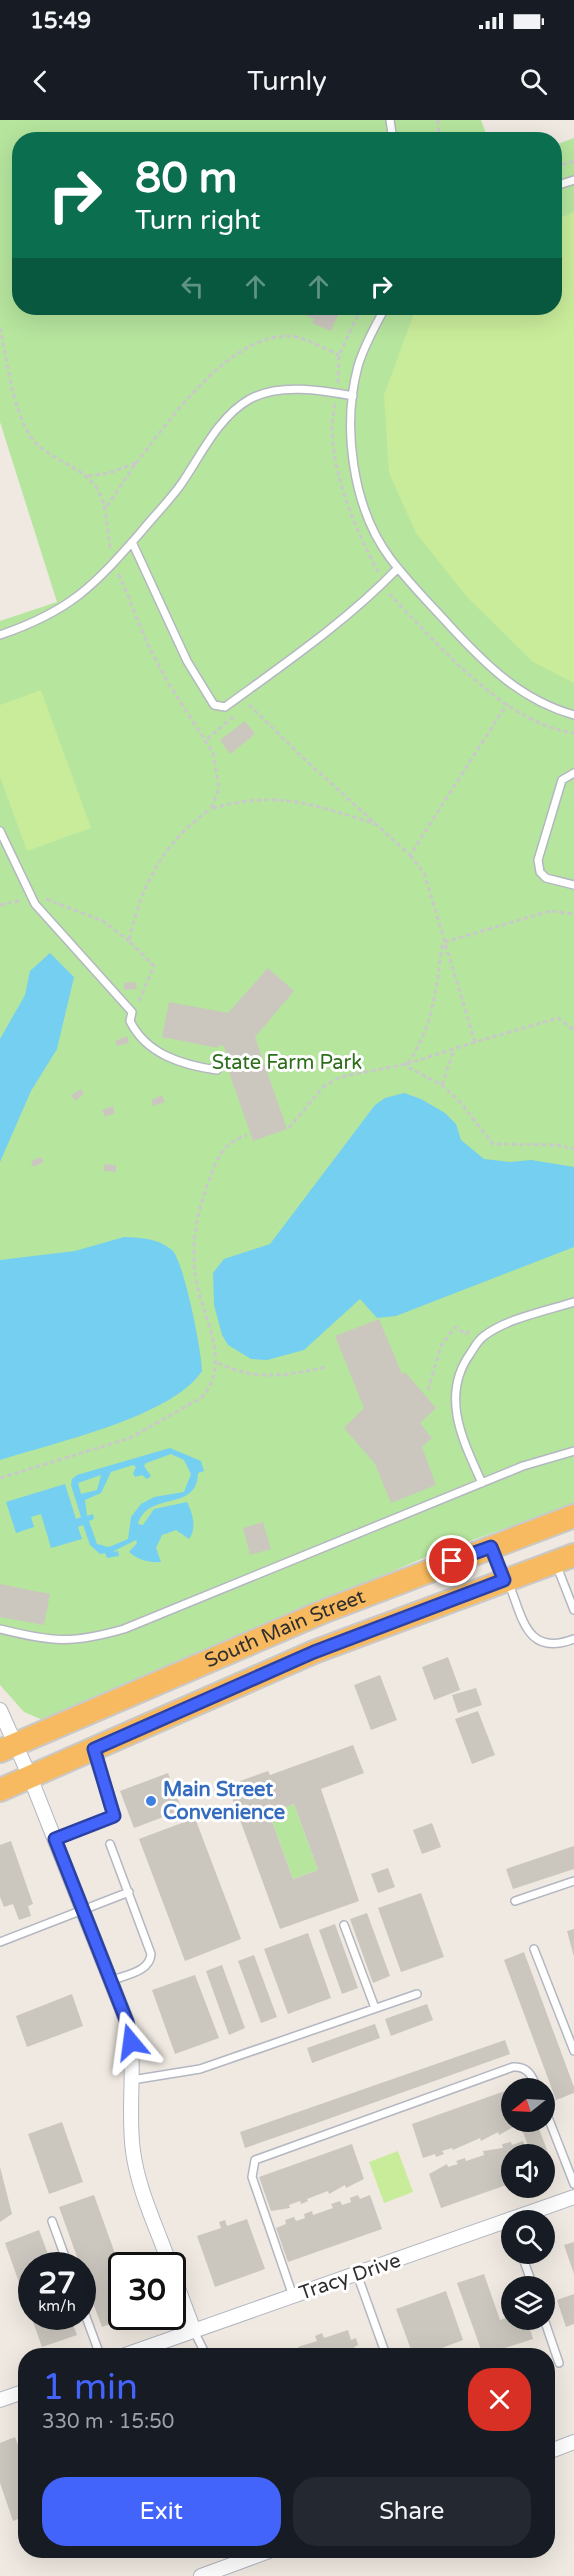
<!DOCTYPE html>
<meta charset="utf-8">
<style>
:root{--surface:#171b24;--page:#242831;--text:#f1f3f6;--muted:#9ea1a6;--accent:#4264fb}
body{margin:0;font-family:"Varela Round",sans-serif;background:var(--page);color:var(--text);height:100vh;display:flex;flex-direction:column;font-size:22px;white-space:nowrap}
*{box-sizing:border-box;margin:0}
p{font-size:20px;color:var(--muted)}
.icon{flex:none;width:33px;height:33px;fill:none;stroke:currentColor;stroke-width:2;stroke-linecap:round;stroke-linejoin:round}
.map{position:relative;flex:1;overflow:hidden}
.side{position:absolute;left:18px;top:2228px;width:537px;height:210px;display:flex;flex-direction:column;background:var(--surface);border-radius:24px;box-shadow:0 6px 24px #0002}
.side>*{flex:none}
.top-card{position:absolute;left:12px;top:12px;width:550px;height:183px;border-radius:24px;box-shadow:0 6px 24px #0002;background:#0b6e4f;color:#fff;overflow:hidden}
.needle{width:39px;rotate:252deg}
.fabs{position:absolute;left:501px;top:1958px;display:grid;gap:12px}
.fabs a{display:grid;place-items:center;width:54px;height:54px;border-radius:50%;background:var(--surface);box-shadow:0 6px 24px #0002;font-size:30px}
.speed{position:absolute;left:18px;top:2132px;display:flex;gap:12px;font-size:30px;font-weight:700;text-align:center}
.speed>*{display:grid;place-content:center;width:78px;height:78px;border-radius:50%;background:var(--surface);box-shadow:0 6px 24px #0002;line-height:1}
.speed small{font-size:15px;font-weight:400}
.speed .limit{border:3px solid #111;border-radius:9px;background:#fff;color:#111}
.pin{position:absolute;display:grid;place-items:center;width:51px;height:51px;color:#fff;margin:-26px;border:3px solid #fff;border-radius:50%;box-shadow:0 2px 6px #0007}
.me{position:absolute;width:66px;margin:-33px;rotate:344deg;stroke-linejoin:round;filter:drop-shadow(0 0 4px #0008)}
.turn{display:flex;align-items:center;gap:21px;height:126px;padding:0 24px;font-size:27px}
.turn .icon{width:78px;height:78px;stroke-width:2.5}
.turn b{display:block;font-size:42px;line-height:51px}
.lanes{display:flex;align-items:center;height:57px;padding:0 24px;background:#0003;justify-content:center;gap:30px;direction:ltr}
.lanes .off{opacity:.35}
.round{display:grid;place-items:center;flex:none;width:63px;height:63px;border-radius:24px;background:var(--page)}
.headline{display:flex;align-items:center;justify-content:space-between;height:102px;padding:0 24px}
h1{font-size:36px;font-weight:600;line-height:45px;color:var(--accent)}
.cta{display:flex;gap:12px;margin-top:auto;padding:12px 24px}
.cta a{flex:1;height:69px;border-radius:24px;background:var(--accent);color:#fff;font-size:24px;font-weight:600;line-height:69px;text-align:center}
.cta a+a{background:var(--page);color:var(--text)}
.status{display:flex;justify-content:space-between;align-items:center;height:42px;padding:0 30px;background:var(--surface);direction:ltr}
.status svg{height:16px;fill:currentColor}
header{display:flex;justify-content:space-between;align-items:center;height:78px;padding:0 24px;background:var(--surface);font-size:27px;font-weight:600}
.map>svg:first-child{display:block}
</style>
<div class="status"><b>15:49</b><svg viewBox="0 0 49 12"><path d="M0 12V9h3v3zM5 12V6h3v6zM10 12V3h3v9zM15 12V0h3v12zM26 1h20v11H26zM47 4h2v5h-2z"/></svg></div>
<header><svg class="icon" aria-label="back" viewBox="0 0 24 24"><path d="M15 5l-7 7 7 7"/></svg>Turnly<svg class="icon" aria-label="search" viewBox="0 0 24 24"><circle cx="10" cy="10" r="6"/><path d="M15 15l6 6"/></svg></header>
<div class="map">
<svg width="574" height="2456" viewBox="0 0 574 2456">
<rect width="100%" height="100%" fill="#efe9e1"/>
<path fill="#b6e59e" d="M0,0H481L488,19L20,20V188H555V25L574,18V1384L433,1434L43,1600L24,1592L0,1565V501L57,482L0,302Z
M294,1684L318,1750L293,1759L269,1693Z"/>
<path fill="#c9ec9a" d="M574,92V563L533,542L467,477L416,413L389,353L384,275L416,188H555V100Z
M41,570L91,708L27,731L0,657V585Z
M398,2031L413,2072L384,2083L369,2042Z"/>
<path fill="#75cff0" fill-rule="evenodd" d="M50,833L74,857L57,929L31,971L0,1042V919L25,875L30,851Z
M404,973L421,979L445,993L456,1004L461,1020L484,1039L510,1042L531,1040L574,1047V1127L396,1196L377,1198L360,1179L304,1230L267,1240L251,1239L228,1225L222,1215L214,1185L213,1153L224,1139L270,1124L375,985L385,978Z
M124,1117C142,1118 157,1118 172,1130C184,1141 202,1233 202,1251C172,1297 53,1323 0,1340V1140L75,1131Z
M170,1328L201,1341L204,1351L198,1353C197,1393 148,1370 138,1404L143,1405L154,1389L187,1382C193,1394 197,1408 189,1419L176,1410L162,1415L156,1428L161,1442C149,1443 138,1440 129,1432L137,1423L136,1420L112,1432L118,1431L119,1436L107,1438L105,1433L100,1434L90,1425L83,1405L78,1407L82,1419L51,1428L41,1394L31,1397L34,1407L16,1413L6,1382L65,1364L76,1399L81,1397L71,1365L72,1359L77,1355ZM171,1334L184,1340L191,1354L184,1372L154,1377L141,1384L131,1397L128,1419L109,1427L97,1424L89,1401L94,1399L93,1394L87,1396L85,1380L101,1373L111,1352L133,1345L136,1347L133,1353L135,1357L142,1355L147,1359L151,1356L144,1346L146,1343ZM101,1355L97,1370L81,1374L78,1363Z"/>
<path fill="#cbc7bf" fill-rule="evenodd" d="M301,188H341L331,211L312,203L314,199L299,192Z
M245,601L255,614L230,634L220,620Z
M268,848L294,871L255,917L287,1009L253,1021L225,941L228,940L224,926L218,925V928L162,917L169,882L228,893Z
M136,862L137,869L124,870V863Z
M127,916L129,923L117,926L115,921Z
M81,969L84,974L75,981L71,975Z
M162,975L165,982L153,986L151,980Z
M113,986L115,993L105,997L102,990Z
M41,1037L44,1042L33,1047L31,1041Z
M104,1044L116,1045V1052L104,1051Z
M379,1199L402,1254L405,1252L436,1288L420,1303L432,1318L422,1327L436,1365L391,1383L375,1344L344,1308L364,1288L335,1216Z
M263,1402L271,1429L250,1435L243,1408Z
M0,1464L50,1474L44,1505L0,1497Z
M448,1537L460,1570L434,1580L422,1547Z
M380,1555L397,1600L371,1610L354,1565Z
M476,1568L482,1585L458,1593L452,1575Z
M478,1591L495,1635L472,1644L455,1599Z
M353,1625L364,1653L321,1669L359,1781L280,1809L229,1670L241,1665L240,1661L268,1651L270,1655ZM294,1684L318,1750L293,1759L269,1693Z
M168,1653L182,1690L134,1708L120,1671Z
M195,1698L241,1819L185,1841L139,1719Z
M432,1703L441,1727L422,1734L413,1710Z
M11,1721L33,1784L28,1786L31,1796L19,1800L13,1784L4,1787L0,1777V1725Z
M574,1726V1749L513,1769L506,1749Z
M388,1748L395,1767L378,1773L371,1754Z
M421,1773L444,1837L401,1852L378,1788Z
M367,1793L390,1856L373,1863L350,1799Z
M335,1804L358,1868L342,1874L319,1810Z
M574,1809V1837L567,1811Z
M308,1813L331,1878L288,1894L264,1829Z
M524,1832L574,1967V1973L556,1980L504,1840Z
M254,1835L277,1897L261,1903L238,1841Z
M222,1845L245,1908L229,1915L206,1851Z
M195,1855L219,1918L175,1934L152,1870Z
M72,1874L83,1906L27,1927L16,1896Z
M427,1884L433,1900L391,1916L385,1899Z
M375,1904L380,1918L312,1943L307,1928Z
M505,1920L510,1934L314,2004L245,2028L240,2012Z
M505,1971L512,1990V2001H515L517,2005L499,2015L498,2012L481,2021L480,2018L453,2030L452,2028L442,2031L444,2034L436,2037L435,2034L423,2038L412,2004Z
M519,2001H536L553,2046L544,2049V2034H531Z
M62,2002L83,2062L49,2074L28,2014Z
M523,2021L528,2034H512V2063L441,2088L429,2054L447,2044L448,2047L458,2044L456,2041L465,2038L466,2041L484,2035L483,2031L503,2028L502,2024L511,2022L512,2025Z
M352,2024L364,2059L346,2068L345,2065L329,2074L328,2071L307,2079L308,2081L301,2084L300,2081L289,2085L290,2088L271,2091L259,2057Z
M0,2047L12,2094L0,2102Z
M94,2075L122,2153V2196H131L102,2207L82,2153V2145H80L59,2087Z
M358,2075L360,2079L370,2075L382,2109L288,2142L276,2108L286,2104L285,2100L294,2097L296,2101L305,2098L304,2094L312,2091L313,2095L333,2088L331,2084L340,2081L342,2085L351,2082L350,2078Z
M247,2099L265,2149L215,2167L197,2116L221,2108L219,2102L225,2100L227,2106Z
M39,2110L52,2145H32L31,2196L5,2123Z
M574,2122V2154L564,2125Z
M484,2154L500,2200L512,2196V2199H527L533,2219L483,2235L457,2163Z
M446,2171L463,2220L423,2235H413L396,2189Z
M574,2174V2204L566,2207L557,2180Z
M31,2196H70L77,2215L42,2227Z
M348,2210L351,2220L356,2218L358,2225L354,2227L357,2235H301L298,2227L317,2221L315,2216L322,2213L324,2218Z
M15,2317L26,2347V2396L13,2401L0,2363V2323Z"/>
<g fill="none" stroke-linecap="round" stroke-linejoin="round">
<g stroke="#b4b7c1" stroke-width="10">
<path id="service" d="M390,0L393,20
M555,66L574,60
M385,188C375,206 364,226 358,246C342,306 352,387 390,438C408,462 430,484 450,506C486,545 521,580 574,595
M132,422L187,541L214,585L225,587C284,544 347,501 398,448
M0,515C70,491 93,467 141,412C154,396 170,380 182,363C201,335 219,296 250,279C279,263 322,270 353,276
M574,653L562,660L538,740L540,752L546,758L574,765
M0,711L35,784L132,892L130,901C146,934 182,945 217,950
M482,1363C463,1321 440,1276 470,1234C474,1228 478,1220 484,1216C505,1199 549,1190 574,1182
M556,1444L574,1490
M509,1464C523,1499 527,1537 574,1519
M0,1509C52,1522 72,1524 124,1509L523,1346L574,1331
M55,1719L113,1696L95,1632
M110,1724L151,1834C150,1852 125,1855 110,1861
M515,1781L574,1761
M344,1805L375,1888
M0,1822L129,1772
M534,1829L574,1931
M132,1960L200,1949L417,1874
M544,1987L574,2064
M52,2101L68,2145
M521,2133L533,2166
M357,2154L386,2235
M293,2176L252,2057L255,2040L513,1947C527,1946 532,1955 537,1968
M82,2186L100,2235
M544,2199L559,2243
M194,2211L206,2235"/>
</g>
<g stroke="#b4b7c1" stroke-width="16">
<path id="minor" d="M0,1590L30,1657L127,1902C137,1945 127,1988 133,2031C138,2070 157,2108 170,2145
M172,2152L194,2211
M125,2235L574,2077
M0,2280L26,2271
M548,2332L574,2322
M201,2456L272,2430"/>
</g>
<g stroke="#c9c9c9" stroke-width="26">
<g id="trunk">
<path id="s1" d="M0,1631L325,1491L574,1396"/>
<path d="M0,1670L314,1532L574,1435"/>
</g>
</g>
<path stroke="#c9c9c9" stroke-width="3" stroke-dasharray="4.5 3" stroke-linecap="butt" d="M438,0L439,20
M555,47L574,41
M0,208C8,242 11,283 29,314C45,341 84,344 99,372C108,390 106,411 111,430
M338,263L339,235L361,188
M335,284C323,336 354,407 378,452
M136,343C169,301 227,217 287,216C303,216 325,229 339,235
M88,356L109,353L136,343L105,389
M119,454L147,523L167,561L213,633L219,668L211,689C276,669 314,685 376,704
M389,474C438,523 502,603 574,613
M249,585L301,636L410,735L507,584
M207,619L233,597
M410,735L424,753L475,922L558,898L574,910
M46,779L103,801L129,821
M0,785L22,780
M139,881L154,846L129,821C141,765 164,721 211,689
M475,922L407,944L409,948L442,965L460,982L493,1024L557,1025L574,1029
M442,965L454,930
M289,1008L323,967L340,957L407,944C433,909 436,869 442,827L445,822L550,791L574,794
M218,1243C258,1262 286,1255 327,1247
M428,1270L441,1226L455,1207L466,1214L470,1210
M0,1358L130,1318L201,1278C235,1241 199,1194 195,1152C191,1118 198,1089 210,1058C217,1037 225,1022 247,1015"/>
<use href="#service" stroke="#fff" stroke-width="7"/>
<use href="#minor" stroke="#fff" stroke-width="14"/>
<use href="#trunk" stroke="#f8ba60" stroke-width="22"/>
</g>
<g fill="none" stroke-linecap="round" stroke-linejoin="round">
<g stroke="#2b41a3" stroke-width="15">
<path id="route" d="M131,1922L127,1902L55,1719L114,1696L94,1629L314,1532L504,1460L491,1427L452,1441"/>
</g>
<use href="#route" stroke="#4264fb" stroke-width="10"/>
</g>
<circle fill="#3f7fe0" stroke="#fff" stroke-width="2" cx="151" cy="1681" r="6"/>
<g text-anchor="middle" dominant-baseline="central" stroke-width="6" stroke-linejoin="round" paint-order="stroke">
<g font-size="20" fill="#2c6e1b" stroke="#fff">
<text x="287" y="943">State Farm Park</text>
</g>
<g font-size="20" fill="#2e2e2e" stroke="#fff">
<text stroke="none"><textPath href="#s1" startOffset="310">South Main Street</textPath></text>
<text transform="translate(350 2157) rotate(-19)">Tracy Drive</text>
</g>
<g font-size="20" font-weight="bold" fill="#366cbe" stroke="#fff" text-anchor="start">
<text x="163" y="1670">Main Street<tspan x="163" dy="23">Convenience</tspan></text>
</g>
</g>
</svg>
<div class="fabs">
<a><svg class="needle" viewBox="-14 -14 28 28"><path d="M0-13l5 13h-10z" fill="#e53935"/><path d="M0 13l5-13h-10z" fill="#9ea1a6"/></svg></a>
<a><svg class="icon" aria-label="sound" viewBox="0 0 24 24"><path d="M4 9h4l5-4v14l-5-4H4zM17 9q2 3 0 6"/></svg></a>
<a><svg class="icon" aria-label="search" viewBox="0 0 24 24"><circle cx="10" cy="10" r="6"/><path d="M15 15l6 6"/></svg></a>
<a><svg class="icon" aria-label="layers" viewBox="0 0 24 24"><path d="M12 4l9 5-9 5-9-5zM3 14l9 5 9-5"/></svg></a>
</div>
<div class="speed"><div>27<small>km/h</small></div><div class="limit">30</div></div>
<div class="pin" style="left:452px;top:1441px;background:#d93025"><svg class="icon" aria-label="arrive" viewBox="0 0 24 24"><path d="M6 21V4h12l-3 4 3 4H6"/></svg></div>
<svg class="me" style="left:131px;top:1922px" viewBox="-20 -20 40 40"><path d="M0-17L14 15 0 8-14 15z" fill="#4264fb" stroke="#fff" stroke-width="4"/></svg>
<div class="top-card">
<div class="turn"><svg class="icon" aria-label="right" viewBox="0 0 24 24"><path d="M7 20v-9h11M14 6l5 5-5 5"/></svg><div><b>80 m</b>Turn right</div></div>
<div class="lanes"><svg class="icon off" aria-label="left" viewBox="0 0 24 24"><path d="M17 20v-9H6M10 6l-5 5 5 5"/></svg><svg class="icon off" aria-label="ahead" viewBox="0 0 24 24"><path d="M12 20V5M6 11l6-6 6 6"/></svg><svg class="icon off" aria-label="ahead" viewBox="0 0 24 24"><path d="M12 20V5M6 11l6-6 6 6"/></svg><svg class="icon" aria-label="right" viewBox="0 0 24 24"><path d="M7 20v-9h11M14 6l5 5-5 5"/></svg></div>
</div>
<section class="side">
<div class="headline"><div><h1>1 min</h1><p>330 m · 15:50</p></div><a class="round" style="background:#d93025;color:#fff"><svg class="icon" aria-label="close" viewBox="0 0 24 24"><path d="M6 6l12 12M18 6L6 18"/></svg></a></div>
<div class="cta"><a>Exit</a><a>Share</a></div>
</section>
</div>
